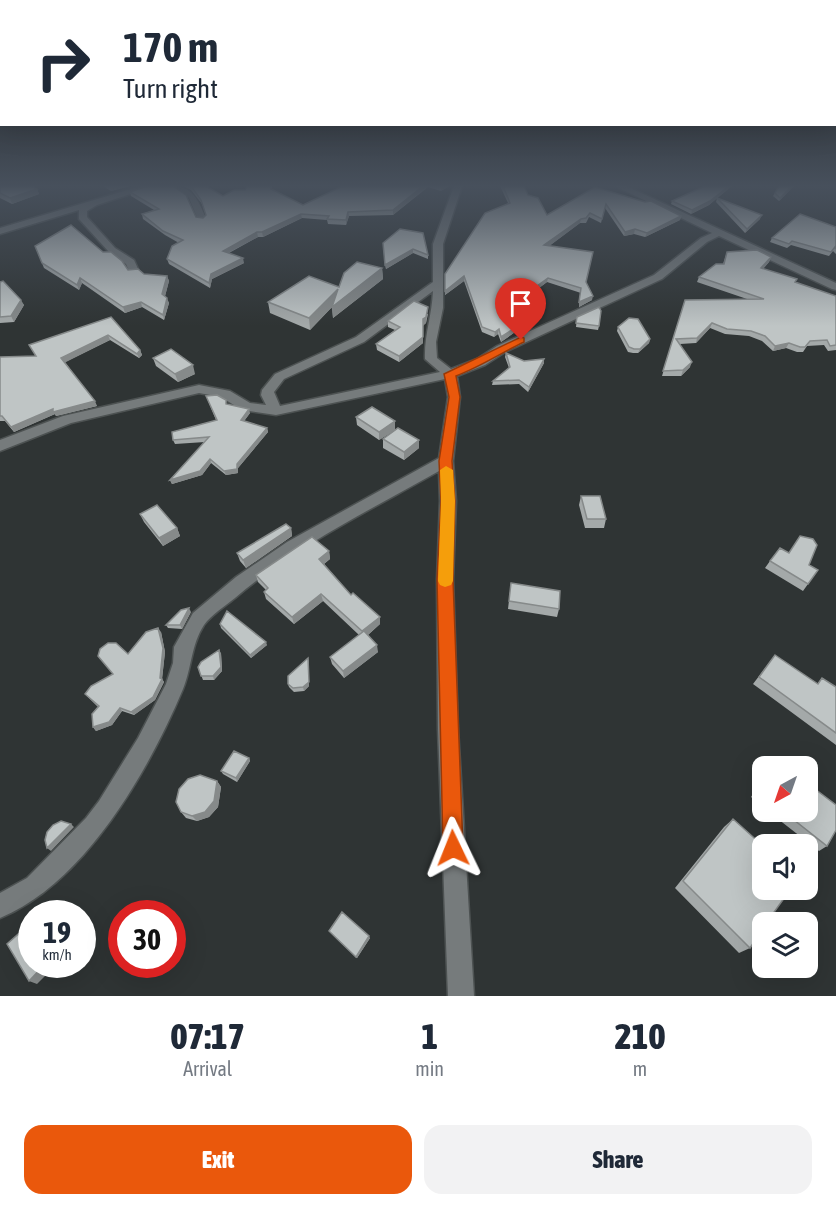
<!DOCTYPE html>
<style>
:root{--surface:#fff;--page:#f2f2f3;--text:#1f2937;--muted:#747a83;--accent:#ea580c}
body{margin:0;font-family:"Asap Condensed",sans-serif;background:var(--page);color:var(--text);height:100vh;display:flex;flex-direction:column;font-size:22px;white-space:nowrap}
*{box-sizing:border-box;margin:0}
p{font-size:20px;color:var(--muted)}
.icon{flex:none;width:33px;height:33px;fill:none;stroke:currentColor;stroke-width:2;stroke-linecap:round;stroke-linejoin:round}
.map{position:relative;height:996px;overflow:hidden}
.panel{display:flex;flex-direction:column;background:var(--surface);flex:1}
.panel>*{flex:none}
.banner{position:absolute;left:0px;top:0px;width:837px;height:126px;box-shadow:0 6px 24px #0002;background:#fff;color:var(--text);overflow:hidden}
.needle{width:39px;rotate:220deg}
.controls{position:absolute;left:752px;top:756px;display:grid;gap:12px}
.controls a{display:grid;place-items:center;width:66px;height:66px;border-radius:12px;background:var(--surface);box-shadow:0 6px 24px #0002;font-size:30px}
.speed{position:absolute;left:18px;top:900px;display:flex;gap:12px;font-size:30px;font-weight:700;text-align:center}
.speed>*{display:grid;place-content:center;width:78px;height:78px;border-radius:50%;background:var(--surface);box-shadow:0 6px 24px #0002;line-height:1}
.speed small{font-size:15px;font-weight:400}
.speed .limit{border:9px solid #d22;background:#fff;color:#111}
.pin{position:absolute;display:grid;place-items:center;width:51px;height:51px;color:#fff;margin:-62px -26px;border-radius:50% 50% 50% 0;rotate:-45deg;box-shadow:0 0 6px #0007}
.pin .icon{rotate:45deg}
.me{position:absolute;width:66px;margin:-33px;rotate:358deg;stroke-linejoin:round;filter:drop-shadow(0 0 4px #0008)}
.turn{display:flex;align-items:center;gap:21px;height:126px;padding:0 24px;font-size:27px}
.turn .icon{width:78px;height:78px;stroke-width:2.5}
.turn b{display:block;font-size:42px;line-height:51px}
.eta{display:flex;justify-content:space-evenly;align-items:center;height:102px;text-align:center}
.eta b{font-size:36px;font-weight:800;line-height:42px}
.cta{display:flex;gap:12px;margin-top:auto;padding:12px 24px}
.cta a{flex:1;height:69px;border-radius:18px;background:var(--accent);color:#fff;font-size:24px;font-weight:800;line-height:69px;text-align:center}
.cta a+a{background:var(--page);color:var(--text)}
.map>svg:first-child{display:block}
</style>
<div class="map">
<svg width="836" height="996" viewBox="0 0 836 996">
<rect width="100%" height="100%" fill="#2f3434"/>
<g fill="none" stroke-linecap="round" stroke-linejoin="round">
<g stroke="#4d5252" stroke-width="3">
<path id="minor" d="M141,186H155L97,205L87,211V217L115,248L134,260L139,271L138,273H130L126,264L109,252L79,219V210L0,234V228Z
M171,186C193,186 198,200 206,218L204,220H198L189,198Z
M454,186H462L443,244V308L436,342L437,358L451,369L477,359L497,346L654,275L701,238L712,233L615,186H626L836,283V290L832,289L719,236L707,242L662,279L505,352L485,365L457,376L460,397L453,461L456,501L453,579L458,729L474,996H448L438,729L437,579L440,501L439,471C370,510 296,546 235,598C225,606 211,615 204,625C191,645 192,667 183,689C149,770 85,883 0,918V893L27,878L86,818L99,801L138,738L166,684L173,663L174,647L193,613L236,577L287,542L439,458L448,397L445,379L276,415L242,410L221,397L199,393L71,423L0,451V440L63,416L199,385L230,391L250,403L266,405L261,395L262,390L275,374L356,337L433,282V244ZM433,291C432,315 424,336 425,359L440,372L280,406L274,392L284,379L364,342Z"/>
</g>
<use href="#minor" fill="#767b7c" fill-rule="evenodd"/>
</g>
<path fill="#a4a9a9" d="M0,186L37,189L39,194L12,204L0,198Z
M103,186H130L111,191Z
M183,186H206L223,196L245,190L247,186H272V190L303,205L343,186H449L441,191L428,187L393,215L349,216L346,225L328,224L327,220L302,218L263,237H258L229,253L244,263L212,279L210,288L169,264L167,259L179,243L165,235L143,219L142,214L154,210L131,196L130,192L196,217L203,218L206,215L202,204L191,190Z
M500,186H524L528,195L547,215L595,187L681,216L680,220L645,237L634,234L624,236L605,208L601,223L589,217L586,223H580L549,246L586,282L592,300L579,307L581,293L547,282L510,310L518,330L501,342L498,334L494,337L482,332L464,281L445,295V274L508,203Z
M705,186H732L717,198L760,219L745,233L716,202L717,198L709,205L691,214L671,204L672,201Z
M779,186H794L779,201L773,196Z
M836,227V254L833,251L829,256L791,245L787,248L770,242L772,238Z
M400,229L428,255V259L413,253L386,269L383,243Z
M35,246L103,252L128,270L144,274L167,276L169,281L165,296L169,303L164,320L142,307L125,313L82,283L79,290L44,268Z
M727,252L771,257L769,262L763,269L797,279L795,282L836,296V350L828,351L824,345L807,346L803,352H797L786,348L773,351L762,341L749,336L725,334L710,328L696,343L680,344L690,367L681,376H662L685,300L747,299L697,282L699,277L723,264Z
M382,268L383,279L333,318L332,307L310,330L270,313L268,302L339,287Z
M0,282L24,305L14,322L0,323Z
M428,314L426,323L423,325V343L399,362L377,350L376,344L395,330L388,327V321Z
M111,317L140,350L142,355L139,358L110,340L65,362L97,406L56,416L55,414L14,432L5,421H0V357L36,356Z
M577,317L599,326L598,330L576,327Z
M618,327L650,339L649,343L638,353H633L628,352L617,331Z
M506,353L524,361L544,359V363L528,392L519,384L492,385L493,381L509,368L505,357Z
M153,358L195,374L178,382L156,366Z
M206,396L250,413L244,421L267,428L268,432L238,468V473L226,475L211,463L202,475L172,484L170,480L205,442L175,444L173,440L216,420Z
M356,417L395,430L379,440L357,425Z
M383,439L419,440V448L404,460L383,448Z
M581,496L606,519L604,528H585L579,505Z
M140,514L177,528L180,536L163,546L144,522Z
M291,528L292,536L246,568L240,561L237,553Z
M800,536L809,565L818,570L803,591L765,568L770,561L789,553Z
M329,551L330,559L324,564L351,595L380,624L368,635L378,652L344,678L332,664L330,657L359,635L323,601L294,624L266,599L264,592L266,590L258,582L256,575Z
M511,583L559,609L557,617L508,609Z
M191,612L182,629L168,628L166,625Z
M220,624L267,645L251,658L221,628Z
M161,632L165,652L162,679L164,682L155,700L134,715L122,711L112,725L96,731L93,727L98,707L85,694L112,675L128,654Z
M221,653L222,671L214,680H203L198,667Z
M775,655L817,684L822,678L836,687V745L753,684Z
M309,662V686L304,691L294,692L289,687L288,684Z
M249,758L250,761L237,782L223,774L221,771Z
M762,780V806L751,797Z
M217,781L221,787L218,807L209,817L197,821L186,818L181,812Z
M769,812H807L827,846L819,851Z
M733,819L750,948L739,953L675,888L724,827Z
M329,931L370,938L357,958Z"/>
<path fill="#868a8a" d="M110,186H130L111,191Z
M423,186H428L393,215V210Z
M441,186H449L441,191Z
M729,186H732L709,205L691,214L692,210Z
M792,186H794L779,201L780,198Z
M37,189L39,194L12,204L10,198Z
M348,212L349,216L346,225V220Z
M301,214L302,218L263,237L262,232Z
M762,215L760,219L745,233L747,229Z
M681,216L680,220L645,237L647,233Z
M581,219L580,223L544,250V245Z
M635,229L634,234L624,236L625,232Z
M257,232L258,237L224,255L223,251Z
M413,249V253L386,269L385,265Z
M771,257L769,262L759,273L761,268Z
M243,258L244,263L212,279L210,288L209,283L211,274Z
M382,268L383,279L333,318L332,307L310,330L309,318L338,289Z
M167,276L169,281L164,300L162,294Z
M464,276V281L445,295V291Z
M80,278L82,283L79,290L77,285Z
M548,278L547,282L507,312L508,307Z
M593,296L592,300L579,307V302Z
M167,298L169,303L164,320L163,315Z
M21,300L24,305L14,322L11,316Z
M141,302L142,307L125,313L123,307Z
M428,307L426,323L423,326V319Z
M712,323L710,328L696,343L697,338Z
M518,326V330L501,342V337Z
M499,329L498,334L494,337L495,332Z
M108,335L110,340L64,363L61,358Z
M423,337V343L399,362V356Z
M650,339L649,343L638,353L640,349Z
M789,343L786,348L773,351L775,346Z
M140,350L142,355L139,358L137,354Z
M544,359V363L528,392L529,387Z
M692,362L690,367L681,376L683,370Z
M193,365L195,374L178,382L175,374Z
M95,401L97,406L56,416L55,414L14,432L11,427L53,409Z
M249,409L250,413L242,424L241,420Z
M395,421V430L379,440V432Z
M267,428L268,432L238,468V473L226,475L224,471L237,464Z
M419,440V448L404,460V452Z
M210,459L211,463L202,475L172,484L170,480Z
M177,528L180,536L163,546L159,538Z
M291,528L292,536L246,568L243,560Z
M329,551L330,559L321,566L319,559Z
M321,594L323,601L294,624L292,617Z
M189,608L191,612L182,629L180,625Z
M380,617V624L363,639L362,631Z
M158,628L161,632L165,652L162,679L164,682L155,700L134,715L131,712L160,678Z
M266,642L267,645L251,658L250,655Z
M377,645L378,652L344,678L343,671Z
M219,650L221,653L222,671L214,680L213,676Z
M308,658L309,662V686L304,691L303,687Z
M120,708L122,711L112,725L96,731L93,727Z
M249,758L250,761L237,782L236,778Z
M217,781L221,787L218,807L209,817L197,821L192,816Z
M71,824L74,827L51,851L47,848Z
M369,936L370,938L357,958L356,957Z
M45,964H57L37,984L29,981Z"/>
<path fill="#bfc5c5" stroke="#868a8a" stroke-width="1.5" d="M0,186H32L37,189L10,198L0,193Z
M147,186H173L186,195L196,217L203,218L206,215L201,200L191,186H206L223,196L234,190H245L247,186H271V189L303,205L343,186H423L393,210L348,212L346,220L327,219L329,216L301,214L262,232H257L223,251L243,258L211,274L209,283L167,259L172,246L183,240L163,231L142,214L159,209L130,192Z
M503,186H524L528,195L538,198L547,215L595,187L645,202L651,201L681,216L647,233L635,229L625,232L606,204L602,219L590,213L586,218L581,219L544,245L593,252L586,282L593,296L579,302L581,288L548,278L508,307L518,326L501,337L499,329L495,332L482,327L464,276L445,291V274L485,213L510,203Z
M705,186H729L710,201L692,210L672,201Z
M779,186H792L780,198L775,193Z
M717,198L762,215L747,229Z
M800,214L836,227V249L835,247L831,252L792,241L789,244L772,238Z
M71,225L103,252H111L122,261L128,270L138,269L144,274L167,276L162,294L167,298L163,315L141,302L123,307L80,278L77,285L42,263L35,246Z
M400,229L423,233L428,255L413,249L385,265L383,243Z
M757,250L771,257L761,268L797,279L795,282L836,296V345L830,346L827,340L810,341L805,347H800L789,343L775,346L765,336L751,331L727,329L712,323L697,338L676,339L692,362L683,370L663,371L685,300L764,299L699,277L716,264H724L727,252Z
M357,262L382,268L332,307L338,289L309,318L268,302L309,276L339,287L344,273Z
M3,281L21,300L11,316L0,317V282Z
M414,301L428,307L426,317L423,319V337L399,356L376,344L400,327L388,321Z
M599,307L601,311L599,326L576,323L577,317Z
M111,317L140,350L137,354L108,335L61,358L95,401L53,412V409L11,427L2,416H0V357L36,356L29,345Z
M629,318L638,319L650,339L640,349H634L629,347L618,327Z
M171,349L193,365L175,374L153,358Z
M506,353L524,361L544,359L529,387L519,380L493,381L510,367Z
M217,395L226,400V404L249,409L241,420L267,428L237,464V469L224,471L210,459L200,471L170,480L209,437L173,440L172,432L217,420L206,396Z
M372,407L395,421L379,432L356,417Z
M398,428L419,440L404,452L383,439Z
M581,496H600L606,519H587Z
M157,505L177,528L159,538L140,514Z
M286,524L291,528L243,560L237,553Z
M800,536L813,539L817,545L809,565L818,570L808,584L770,561L780,548L789,553Z
M312,537L329,551L319,559L351,595L353,593L380,617L362,631L321,594L292,617L264,592L268,588L256,575Z
M511,583L560,591L559,609L509,601Z
M189,608L180,625H166L181,610Z
M227,611L266,642L250,655L220,624Z
M158,628L163,648L160,678L162,679L153,697L131,712L120,708L109,722L93,727L92,714L99,706L85,694L91,686L113,674L98,656L100,649L108,643H116L128,654L146,632Z
M364,631L377,645L343,671L330,657Z
M219,650L221,667L213,676H201L198,667L201,662Z
M775,655L818,684L822,678L836,687V733L759,677Z
M308,658L309,682L303,687L293,688L288,684V676Z
M234,751L249,758L236,778L221,771Z
M777,761L785,766H773Z
M200,775L217,781L214,801L205,812L192,816L181,812L176,802L179,789L188,779Z
M762,783V794L757,790Z
M807,783L836,805V830L827,846L784,812H807Z
M733,819L762,845V890H790L767,922H762V930L750,948L683,881Z
M61,821L71,824L47,848L45,840L47,832L53,825Z
M342,912L369,936L356,957L329,931Z
M32,922V964H45L29,981L7,944Z"/>
<linearGradient id="sky" x2="0" y2="1"><stop stop-color="#1a1d1d"/><stop offset="0.57" stop-color="#47505c"/><stop offset="1" stop-color="#47505c" stop-opacity="0"/></linearGradient>
<rect width="836" height="326" fill="url(#sky)"/>
<path fill="#ea580c" stroke="#983908" stroke-width="1.5" d="M521,337L524,338V342C501,353 480,367 456,376L460,397L452,461L455,501L453,579L463,848L460,856L453,859L446,856L443,848L437,579L441,501L439,461L449,397L444,374Z"/>
<path fill="#f59e0b" d="M446,466L453,470L455,501L453,581L451,585L445,587L440,585L438,581L441,501L440,470Z"/>
</svg>
<div class="controls">
<a><svg class="needle" viewBox="-14 -14 28 28"><path d="M0-13l5 13h-10z" fill="#e53935"/><path d="M0 13l5-13h-10z" fill="#747a83"/></svg></a>
<a><svg class="icon" aria-label="sound" viewBox="0 0 24 24"><path d="M4 9h4l5-4v14l-5-4H4zM17 9q2 3 0 6"/></svg></a>
<a><svg class="icon" aria-label="layers" viewBox="0 0 24 24"><path d="M12 4l9 5-9 5-9-5zM3 14l9 5 9-5"/></svg></a>
</div>
<div class="speed"><div>19<small>km/h</small></div><div class="limit">30</div></div>
<div class="pin" style="left:521px;top:340px;background:#d93025"><svg class="icon" aria-label="arrive" viewBox="0 0 24 24"><path d="M6 21V4h12l-3 4 3 4H6"/></svg></div>
<svg class="me" style="left:453px;top:848px" viewBox="-20 -20 40 40"><path d="M0-17L14 15 0 8-14 15z" fill="#ea580c" stroke="#fff" stroke-width="4"/></svg>
<div class="banner">
<div class="turn"><svg class="icon" aria-label="right" viewBox="0 0 24 24"><path d="M7 20v-9h11M14 6l5 5-5 5"/></svg><div><b>170 m</b>Turn right</div></div>
</div>
</div>
<section class="panel">
<div class="eta">
<div><b>07:17</b><p>Arrival</p></div>
<div><b>1</b><p>min</p></div>
<div><b>210</b><p>m</p></div>
</div>
<div class="cta"><a>Exit</a><a>Share</a></div>
</section>
